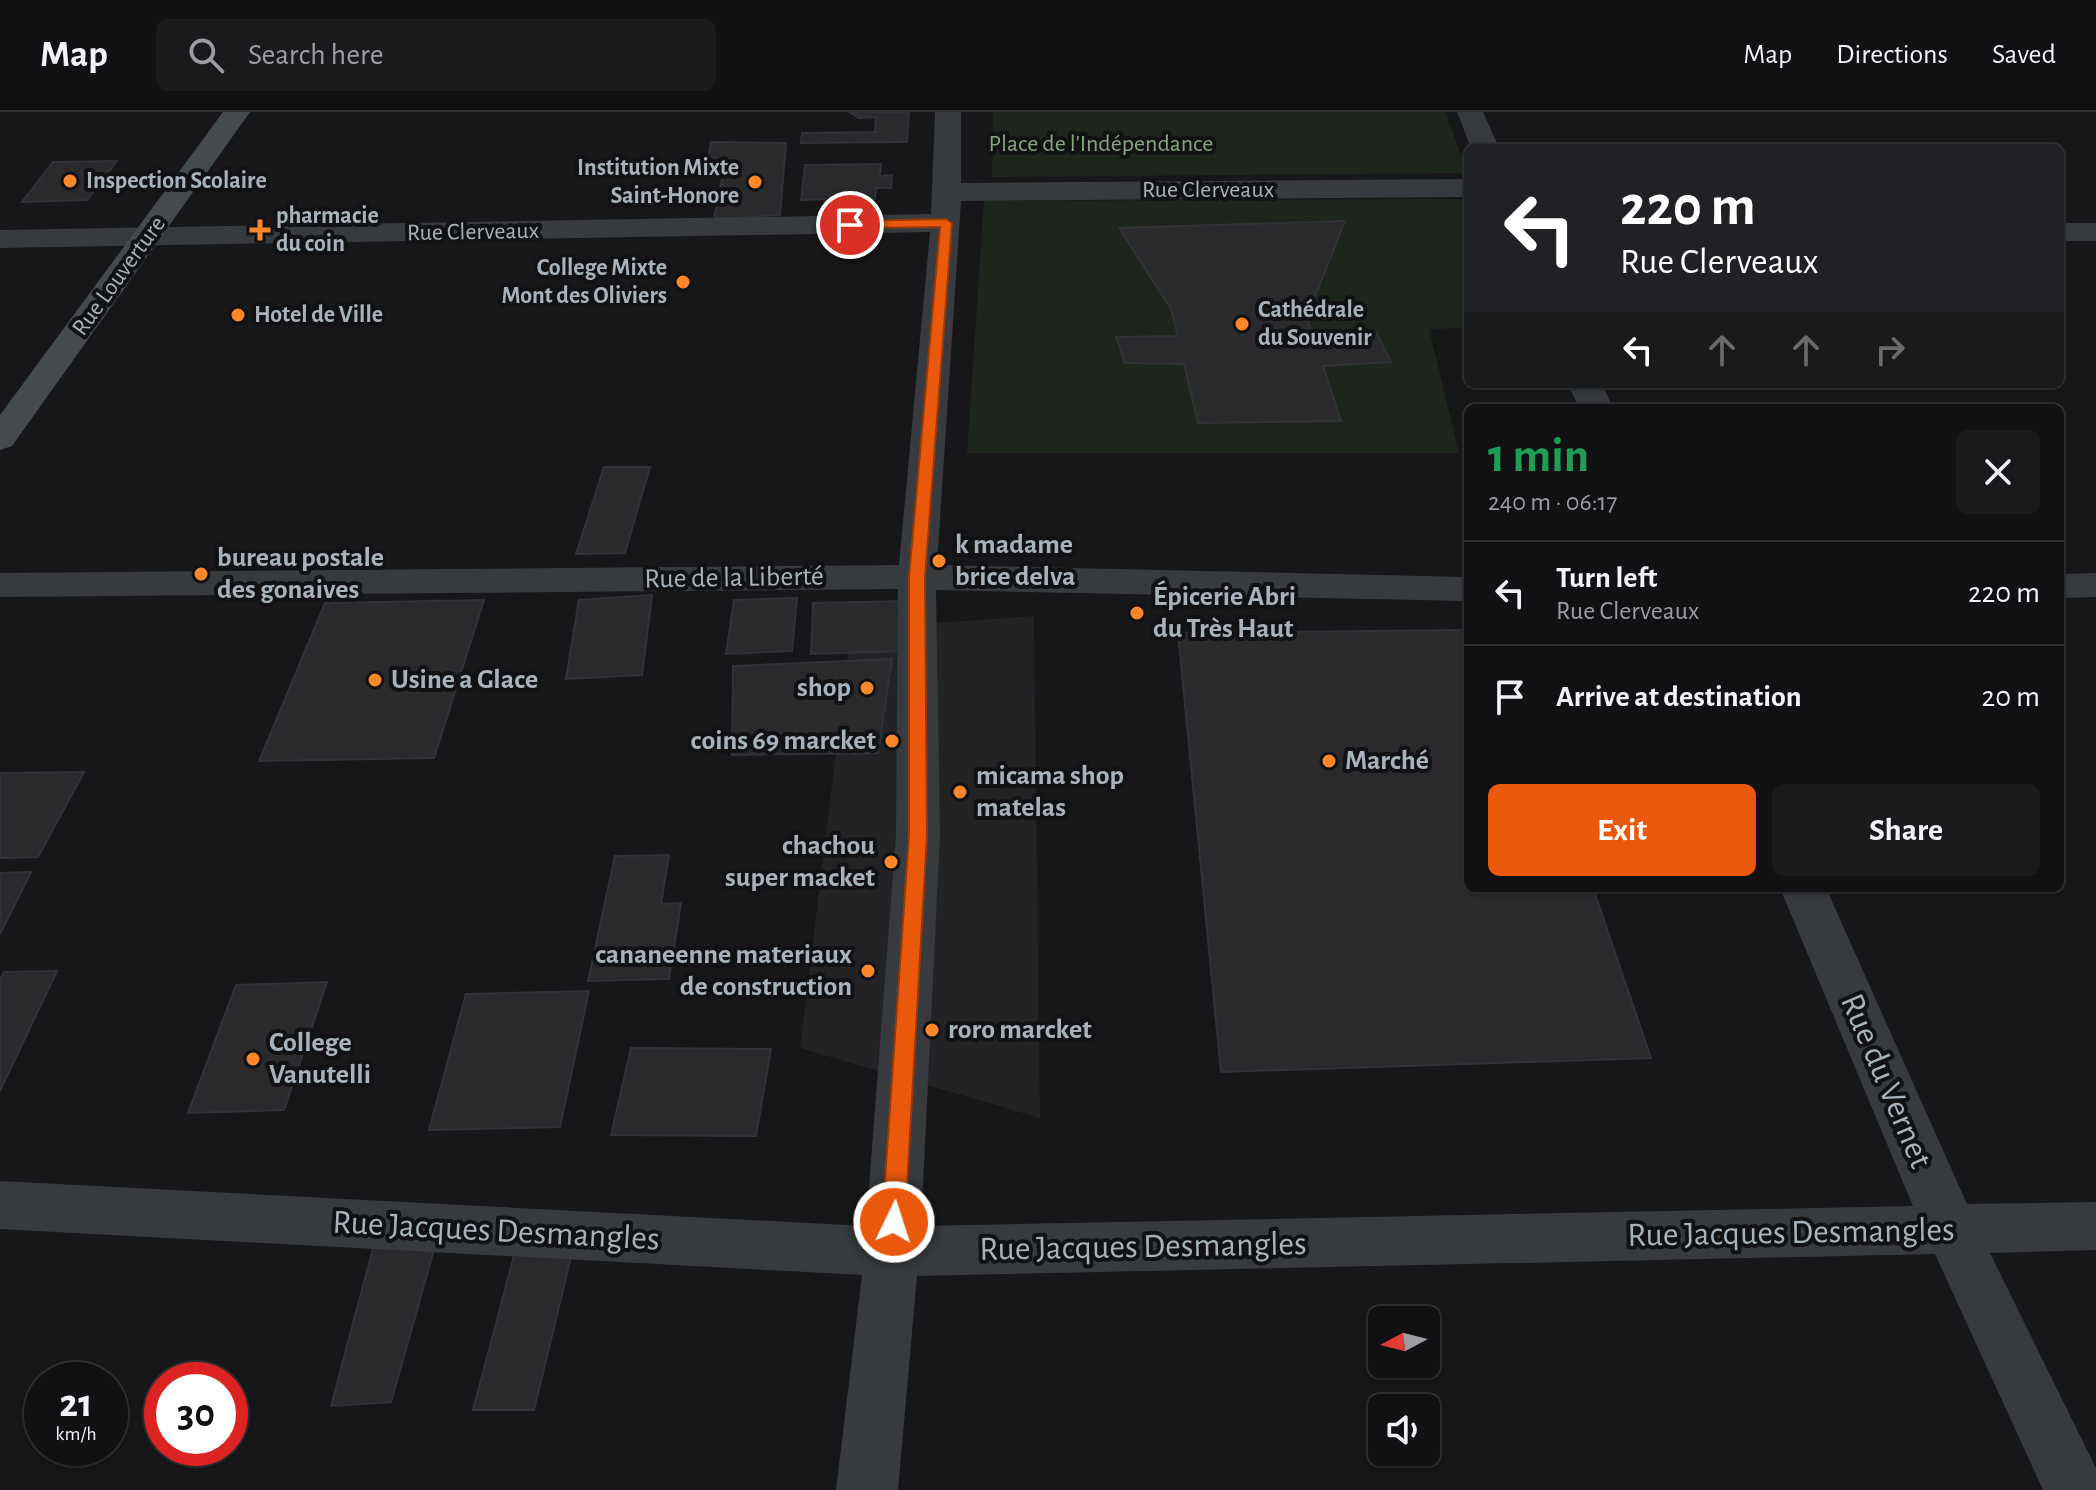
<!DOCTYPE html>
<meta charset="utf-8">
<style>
:root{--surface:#111113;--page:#1a1a1c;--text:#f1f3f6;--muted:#9c9da0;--line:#303133;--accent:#ea580c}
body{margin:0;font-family:"Alegreya Sans",sans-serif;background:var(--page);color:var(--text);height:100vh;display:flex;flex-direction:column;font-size:30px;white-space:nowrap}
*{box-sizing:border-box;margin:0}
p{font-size:26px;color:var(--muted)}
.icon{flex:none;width:44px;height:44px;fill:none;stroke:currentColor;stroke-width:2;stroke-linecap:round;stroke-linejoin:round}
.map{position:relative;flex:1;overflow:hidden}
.details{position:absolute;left:1464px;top:292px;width:600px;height:488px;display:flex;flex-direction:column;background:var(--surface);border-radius:12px;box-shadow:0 2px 6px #0004,0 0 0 2px var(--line)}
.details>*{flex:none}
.hud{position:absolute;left:1464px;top:32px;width:600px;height:244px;border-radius:12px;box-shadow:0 2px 6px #0004,0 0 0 2px var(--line);background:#202124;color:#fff;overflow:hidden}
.needle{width:52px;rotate:263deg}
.tools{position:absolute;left:1368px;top:1194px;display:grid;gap:16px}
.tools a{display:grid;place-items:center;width:72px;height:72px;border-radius:12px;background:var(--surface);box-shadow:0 2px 6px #0004,0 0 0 2px var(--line);font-size:40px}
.speed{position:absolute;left:24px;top:1250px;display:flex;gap:16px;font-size:40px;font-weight:700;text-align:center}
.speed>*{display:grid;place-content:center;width:104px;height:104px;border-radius:50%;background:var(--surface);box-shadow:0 2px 6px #0004,0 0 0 2px var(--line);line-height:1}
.speed small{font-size:20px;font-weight:400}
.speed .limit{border:12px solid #d22;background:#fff;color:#111}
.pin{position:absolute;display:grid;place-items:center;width:68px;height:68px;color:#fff;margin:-34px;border:4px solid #fff;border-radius:50%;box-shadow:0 2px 8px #0007}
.me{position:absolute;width:88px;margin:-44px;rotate:4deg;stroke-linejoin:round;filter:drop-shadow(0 0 6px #0008)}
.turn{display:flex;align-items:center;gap:28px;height:168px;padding:0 24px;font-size:36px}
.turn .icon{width:104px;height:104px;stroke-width:2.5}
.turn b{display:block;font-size:56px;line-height:68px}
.lanes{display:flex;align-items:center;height:76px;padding:0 24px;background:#0003;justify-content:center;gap:40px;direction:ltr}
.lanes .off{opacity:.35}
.round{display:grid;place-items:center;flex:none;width:84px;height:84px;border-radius:12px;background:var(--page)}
.overview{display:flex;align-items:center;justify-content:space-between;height:136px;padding:0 24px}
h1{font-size:48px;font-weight:600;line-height:60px;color:#1e9e55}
.cta{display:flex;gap:16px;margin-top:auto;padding:16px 24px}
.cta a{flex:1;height:92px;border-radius:12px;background:var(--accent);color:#fff;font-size:32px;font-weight:600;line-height:92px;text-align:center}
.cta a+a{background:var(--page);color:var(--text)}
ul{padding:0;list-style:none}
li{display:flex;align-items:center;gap:24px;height:104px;padding:0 24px;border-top:2px solid var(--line)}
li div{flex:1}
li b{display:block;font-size:30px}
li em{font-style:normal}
header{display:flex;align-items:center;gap:48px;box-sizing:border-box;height:112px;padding:0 40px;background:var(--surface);border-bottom:2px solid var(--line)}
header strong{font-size:38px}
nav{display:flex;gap:44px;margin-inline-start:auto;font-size:28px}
.search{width:560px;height:72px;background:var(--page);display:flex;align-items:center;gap:20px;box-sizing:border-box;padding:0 28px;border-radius:12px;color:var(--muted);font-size:30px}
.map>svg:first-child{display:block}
</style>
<header>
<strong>Map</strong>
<div class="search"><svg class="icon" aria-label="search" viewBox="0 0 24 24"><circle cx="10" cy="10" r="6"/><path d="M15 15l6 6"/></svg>Search here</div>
<nav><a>Map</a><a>Directions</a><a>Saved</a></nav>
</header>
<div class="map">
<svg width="2096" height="1378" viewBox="0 0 2096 1378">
<rect width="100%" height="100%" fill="#171719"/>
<path fill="#232326" d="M1034,504L1040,1006L800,936L851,517Z"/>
<path fill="#1d251c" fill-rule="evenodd" d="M993,0H1445L1468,61L992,65Z
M1468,87V216L1429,217L1459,341H967L984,89ZM1171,197L1307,205L1313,224L1376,220L1391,250L1323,254L1340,309L1198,311L1184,252L1126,251L1116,226L1178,224Z"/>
<path fill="#2a2a2d" stroke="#313235" stroke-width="2" d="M849,0H909L907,30L801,31L802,21L875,20L876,5L859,6Z
M711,30L786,31L780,103L714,107L725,51L708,49Z
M117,49L87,88L22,90L53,50Z
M881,52L880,64L892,63L891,76H876L875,87L849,88V93H824L825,87L801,88L805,53Z
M1345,109L1307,205L1313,224L1376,220L1391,250L1323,254L1341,309L1198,311L1184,252L1125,251L1116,225L1178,224L1171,197L1119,116Z
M604,355H650L625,441L576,442Z
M652,483L642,563L566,567L579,488Z
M797,486L792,539L726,542L734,488Z
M484,488L434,646L259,649L325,491Z
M905,489L902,539L811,542L813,491Z
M1468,518V776H1593L1651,946L1221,960L1178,521Z
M892,547L878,641L732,643L733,554Z
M84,660L38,745L0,746V661Z
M669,743L661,792L681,791L669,867L588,869L615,744Z
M31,760L0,822V761Z
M57,859L0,979V868L4,860Z
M327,870L284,998L188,1001L236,873Z
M589,879L560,1015L429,1018L466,882Z
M631,936L771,937L756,1024L611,1023Z
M376,1125L436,1131L391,1290L331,1294Z
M516,1136L573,1137L534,1298H473Z"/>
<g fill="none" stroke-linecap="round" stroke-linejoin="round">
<path fill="#373a3e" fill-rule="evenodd" d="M935,0H961V71L1468,67V85L961,89L937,453L1468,465V489L936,478L940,723L921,1114L1913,1094L1780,776H1826L1967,1092L2096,1090V1138L1990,1141L2096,1356V1378H2043L1935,1142L917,1164L898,1378H836L862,1163L0,1117V1069L866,1114L896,723L898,477L0,485V461L899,453L930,120L0,136V118L931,102Z
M1457,0H1483L1499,36H1471Z
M2060,111H2096V129H2060Z
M1568,272H1602L1613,296H1579Z
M2096,461V485L2060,486V462Z"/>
<path fill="#454a4f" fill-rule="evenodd" d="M223,0H250L12,334L0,338V303Z"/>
</g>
<path fill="#ea580c" stroke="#983908" stroke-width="2" d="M946,107L952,111L925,465L927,723L905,1110L902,1117L894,1120L886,1117L882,1110L909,723V465L940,115L850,116L844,113L850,109Z"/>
<g fill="#ff8729" stroke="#121214" stroke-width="3">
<circle cx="70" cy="69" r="8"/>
<circle cx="755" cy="70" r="8"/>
<path d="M256 106h8v8h8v8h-8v8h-8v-8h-8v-8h8z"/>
<circle cx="683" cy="170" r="8"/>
<circle cx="238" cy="203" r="8"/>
<circle cx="1242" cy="212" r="8"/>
<circle cx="939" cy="449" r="8"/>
<circle cx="201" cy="462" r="8"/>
<circle cx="1137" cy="501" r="8"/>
<circle cx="375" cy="568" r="8"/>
<circle cx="867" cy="576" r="8"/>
<circle cx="892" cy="629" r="8"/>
<circle cx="1329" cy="649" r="8"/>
<circle cx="960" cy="680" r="8"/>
<circle cx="891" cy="750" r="8"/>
<circle cx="868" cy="859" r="8"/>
<circle cx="932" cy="918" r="8"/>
<circle cx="253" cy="947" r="8"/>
</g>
<g text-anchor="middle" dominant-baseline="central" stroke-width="8" stroke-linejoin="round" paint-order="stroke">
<g font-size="24" fill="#84a77d" stroke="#121214">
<text x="1101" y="32">Place de l'Indépendance</text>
</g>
<g font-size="24" font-weight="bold" fill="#a8b2ba" stroke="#121214" text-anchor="start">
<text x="739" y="56" text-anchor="end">Institution Mixte<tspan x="739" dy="28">Saint-Honore</tspan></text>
<text x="86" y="69">Inspection Scolaire</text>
<text x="276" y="104">pharmacie<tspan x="276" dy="28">du coin</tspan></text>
<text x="667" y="156" text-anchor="end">College Mixte<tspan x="667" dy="28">Mont des Oliviers</tspan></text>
<text x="1258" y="198">Cathédrale<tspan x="1258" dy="28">du Souvenir</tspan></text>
<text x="254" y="203">Hotel de Ville</text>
</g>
<g font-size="24" fill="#a8b2ba" stroke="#121214">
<text x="1208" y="78">Rue Clerveaux</text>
<text transform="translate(473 120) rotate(-1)">Rue Clerveaux</text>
<text transform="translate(119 164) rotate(-54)">Rue Louverture</text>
</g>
<g font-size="28" font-weight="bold" fill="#a8b2ba" stroke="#121214" text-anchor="start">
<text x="955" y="433">k madame<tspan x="955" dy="32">brice delva</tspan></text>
<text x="217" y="446">bureau postale<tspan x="217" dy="32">des gonaives</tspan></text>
<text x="1153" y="485">Épicerie Abri<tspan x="1153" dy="32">du Très Haut</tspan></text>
<text x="391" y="568">Usine a Glace</text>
<text x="851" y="576" text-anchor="end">shop</text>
<text x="876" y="629" text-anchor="end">coins 69 marcket</text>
<text x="1345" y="649">Marché</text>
<text x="976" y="664">micama shop<tspan x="976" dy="32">matelas</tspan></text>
<text x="875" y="734" text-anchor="end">chachou<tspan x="875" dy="32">super macket</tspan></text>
<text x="852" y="843" text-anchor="end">cananeenne materiaux<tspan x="852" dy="32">de construction</tspan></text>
<text x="948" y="918">roro marcket</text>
<text x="269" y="931">College<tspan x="269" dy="32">Vanutelli</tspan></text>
</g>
<g font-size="28" fill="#a8b2ba" stroke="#121214">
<text transform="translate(734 466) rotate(-1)">Rue de la Liberté</text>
</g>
<g font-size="34" fill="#a8b2ba" stroke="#121214">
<text transform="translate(1886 969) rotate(67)">Rue du Vernet</text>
<text transform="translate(496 1119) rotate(3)">Rue Jacques Desmangles</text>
<text transform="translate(1791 1121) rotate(-1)">Rue Jacques Desmangles</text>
<text transform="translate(1143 1135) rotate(-1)">Rue Jacques Desmangles</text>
</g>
</g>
</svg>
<div class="tools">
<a><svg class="needle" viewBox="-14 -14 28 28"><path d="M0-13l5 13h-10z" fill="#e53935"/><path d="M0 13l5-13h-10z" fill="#9c9da0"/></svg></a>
<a><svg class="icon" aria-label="sound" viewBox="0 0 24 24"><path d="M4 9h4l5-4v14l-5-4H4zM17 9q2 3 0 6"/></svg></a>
</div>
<div class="speed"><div>21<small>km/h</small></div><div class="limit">30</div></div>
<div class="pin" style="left:850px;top:113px;background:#d93025"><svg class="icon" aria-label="arrive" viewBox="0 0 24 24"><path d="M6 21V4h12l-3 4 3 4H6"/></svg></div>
<svg class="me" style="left:894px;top:1110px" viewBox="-20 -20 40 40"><circle r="17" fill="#ea580c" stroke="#fff" stroke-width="3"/><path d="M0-11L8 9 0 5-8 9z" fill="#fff"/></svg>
<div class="hud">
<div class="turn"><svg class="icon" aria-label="left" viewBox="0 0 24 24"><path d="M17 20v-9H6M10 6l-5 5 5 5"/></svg><div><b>220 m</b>Rue Clerveaux</div></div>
<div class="lanes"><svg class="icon" aria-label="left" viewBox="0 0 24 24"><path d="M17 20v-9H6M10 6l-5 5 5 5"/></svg><svg class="icon off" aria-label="ahead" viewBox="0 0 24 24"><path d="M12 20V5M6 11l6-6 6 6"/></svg><svg class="icon off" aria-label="ahead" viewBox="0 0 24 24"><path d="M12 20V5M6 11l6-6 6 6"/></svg><svg class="icon off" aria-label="right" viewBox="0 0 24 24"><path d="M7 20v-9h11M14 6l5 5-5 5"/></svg></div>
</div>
<section class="details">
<div class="overview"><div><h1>1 min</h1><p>240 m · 06:17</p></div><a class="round"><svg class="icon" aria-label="close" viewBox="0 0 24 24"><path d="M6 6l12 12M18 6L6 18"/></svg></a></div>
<ul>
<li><svg class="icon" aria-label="left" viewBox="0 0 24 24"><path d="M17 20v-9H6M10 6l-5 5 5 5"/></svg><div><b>Turn left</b><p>Rue Clerveaux</p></div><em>220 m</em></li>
<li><svg class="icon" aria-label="arrive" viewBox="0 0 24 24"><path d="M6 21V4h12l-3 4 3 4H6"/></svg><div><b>Arrive at destination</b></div><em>20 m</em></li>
</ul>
<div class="cta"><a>Exit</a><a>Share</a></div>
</section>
</div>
